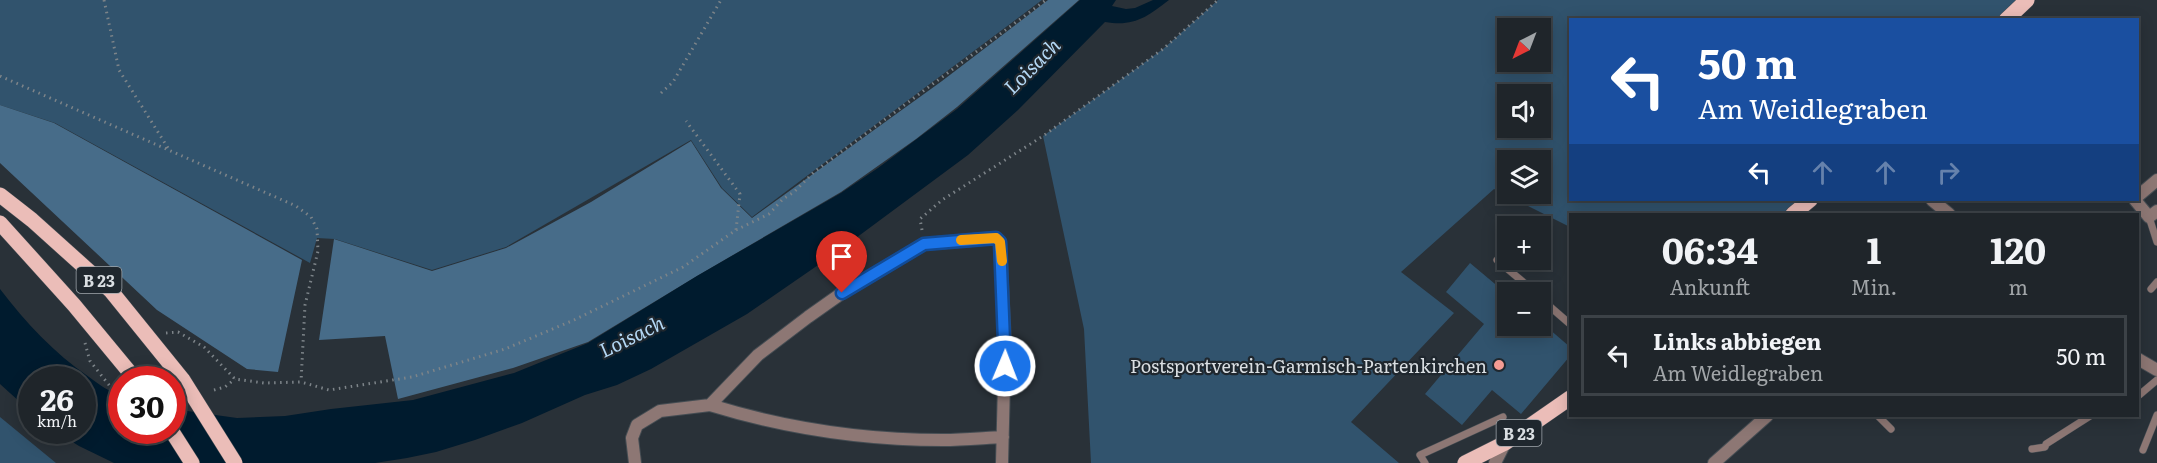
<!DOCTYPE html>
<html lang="de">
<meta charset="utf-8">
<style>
:root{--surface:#1f252a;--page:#272d32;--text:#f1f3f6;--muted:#a1a5a8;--line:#3c4247}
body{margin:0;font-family:Literata,serif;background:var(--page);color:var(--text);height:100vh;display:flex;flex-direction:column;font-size:22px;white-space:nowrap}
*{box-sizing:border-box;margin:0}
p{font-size:20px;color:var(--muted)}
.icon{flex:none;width:33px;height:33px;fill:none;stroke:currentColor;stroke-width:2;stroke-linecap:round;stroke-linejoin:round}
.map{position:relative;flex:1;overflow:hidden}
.drawer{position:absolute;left:1569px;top:213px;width:570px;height:204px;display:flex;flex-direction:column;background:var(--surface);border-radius:0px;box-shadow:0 3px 15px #0003,0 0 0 2px var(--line)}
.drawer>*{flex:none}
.top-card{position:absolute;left:1569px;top:18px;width:570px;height:183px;border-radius:0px;box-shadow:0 3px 15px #0003,0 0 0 2px var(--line);background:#1a4fa0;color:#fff;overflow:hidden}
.needle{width:39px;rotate:222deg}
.controls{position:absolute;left:1497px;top:18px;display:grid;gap:12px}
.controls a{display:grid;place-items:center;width:54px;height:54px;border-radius:0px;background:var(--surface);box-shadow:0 3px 15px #0003,0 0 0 2px var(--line);font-size:30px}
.speed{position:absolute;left:18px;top:366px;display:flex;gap:12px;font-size:30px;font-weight:700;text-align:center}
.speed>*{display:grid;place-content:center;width:78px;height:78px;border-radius:50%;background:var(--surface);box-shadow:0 3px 15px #0003,0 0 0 2px var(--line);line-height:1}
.speed small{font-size:15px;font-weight:400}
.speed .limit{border:9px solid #d22;background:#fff;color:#111}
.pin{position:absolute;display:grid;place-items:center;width:51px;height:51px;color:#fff;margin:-62px -26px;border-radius:50% 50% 50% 0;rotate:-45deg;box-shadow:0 0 6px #0007}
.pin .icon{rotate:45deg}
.me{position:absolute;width:66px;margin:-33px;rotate:1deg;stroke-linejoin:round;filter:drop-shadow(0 0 4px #0008)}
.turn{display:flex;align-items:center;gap:21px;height:126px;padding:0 30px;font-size:27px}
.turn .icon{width:78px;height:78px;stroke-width:2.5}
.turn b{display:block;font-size:42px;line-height:51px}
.lanes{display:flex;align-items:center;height:57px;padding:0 30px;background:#0003;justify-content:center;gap:30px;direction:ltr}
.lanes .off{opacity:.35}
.eta{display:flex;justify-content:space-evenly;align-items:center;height:102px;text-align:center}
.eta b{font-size:36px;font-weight:700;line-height:42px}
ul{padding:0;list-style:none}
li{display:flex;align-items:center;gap:18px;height:81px;margin:0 12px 9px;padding:0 18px;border:3px solid var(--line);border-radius:0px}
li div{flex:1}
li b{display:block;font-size:22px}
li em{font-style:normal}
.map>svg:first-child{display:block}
</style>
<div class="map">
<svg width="2157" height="463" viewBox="0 0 2157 463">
<rect width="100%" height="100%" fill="#293138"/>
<path fill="#31536d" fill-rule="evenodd" d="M0,0H1042L752,217L722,188L691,140L506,247L432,270L335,239L317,238L310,263L55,123L0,105Z
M1218,0H2027L2006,20H1570V200H1810L1793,214H1570V227L1494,189L1401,272L1454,313L1351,422L1399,463H1091L1084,329L1043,136L1163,49ZM1508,28H1540V62H1508ZM1508,94H1540V128H1508ZM1508,160H1540V194H1508Z
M1470,263L1507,294L1508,326H1540L1541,322L1570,347V356L1521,414L1492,390L1462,425L1425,394L1484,324L1446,292Z
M0,417L56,463H0Z"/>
<path fill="#476c89" d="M1048,0H1079L957,107L916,139L841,192L697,276L588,342L513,368L398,399L385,336L319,340L334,239L432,271L506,248L591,202L691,141L721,188L752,218L942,81Z
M0,105L54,123L302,260L278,372L247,369L157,310L0,163Z"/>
<path fill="#001b2e" d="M1080,0H1116L1112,6L1126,9L1135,8L1153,0H1169C1147,17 1134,27 1105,22L1018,110L968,155L837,252L747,314L651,369L617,385L585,395L522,423L475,440L436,452L407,458L375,463H114L79,446L55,431L82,430V380H32L31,412L0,384V289C26,323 54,353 89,377C100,385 109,392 121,395L122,430H172L173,409L237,418L285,416L331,409L413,400L514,373L588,343L697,276L841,193L878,168L957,109Z"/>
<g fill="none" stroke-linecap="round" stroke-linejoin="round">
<g stroke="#454d53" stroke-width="8">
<path id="lane" d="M2149,217L2157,242
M1497,260L1535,292
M2151,289L2157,282
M1540,298L1570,324
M2138,396L2157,380
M1878,416L1891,429
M2032,449L2045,447L2046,444L2090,416
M2143,450L2157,415
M1425,463L1420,455L1503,417"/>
</g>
<g stroke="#454d53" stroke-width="14">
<path id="street" d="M2138,196L2157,180
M1932,200L1949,214
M2135,200L2149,217L2157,211
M2138,359L2157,370
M710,405C785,428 865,440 943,440C963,440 983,438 1003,437
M635,463L632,438L637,425L660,411L710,405L758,355L808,317L842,293L924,244L996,238L1000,242L1005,343L1002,463
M1495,463L1505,443
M1714,463L1767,416"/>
</g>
<g stroke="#454d53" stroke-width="16">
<path id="primary" d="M2006,20L2027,0
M0,195L32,220L111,291L183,380
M1793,214L1810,200
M0,223L74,305L136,380
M171,430L192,463
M1465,463L1505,443L1570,398"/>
</g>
<path stroke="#7d8489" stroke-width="3" stroke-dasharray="1.5 4.5" stroke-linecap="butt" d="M104,0L119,70L168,148
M0,76L296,206L311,217L317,229L318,251L305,305L301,382
M661,93L673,82L721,0
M736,230L769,214L783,199L794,192L814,172L1046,0
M922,230L920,219L942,200L1043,136L1163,49L1218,0
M166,333L178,332L204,347L235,379L264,383L301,382L329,390L412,377L505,349L574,320L683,267L736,230L740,194L686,121
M85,343L90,361L113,390
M214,390L225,387L235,379"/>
<use href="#lane" stroke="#8d7774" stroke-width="7"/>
<use href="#street" stroke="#8d7774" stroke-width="12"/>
<use href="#primary" stroke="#ebbdb8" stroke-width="15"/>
<g stroke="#454d53" stroke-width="16" stroke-linecap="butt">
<path id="primary-bridge" d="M183,380L235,463"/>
</g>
<use href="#primary-bridge" stroke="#ebbdb8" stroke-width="15"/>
</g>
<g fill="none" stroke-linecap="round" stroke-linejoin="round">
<g stroke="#114b97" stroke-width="15">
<path id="route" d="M842,293L924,244L996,238L1000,242L1005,366"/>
</g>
<use href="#route" stroke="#1a73e8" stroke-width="10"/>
<path stroke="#f59e0b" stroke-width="10" d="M961,240L996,238L1000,242L1002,261"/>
</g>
<circle fill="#f59c93" stroke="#1f272e" stroke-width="2" cx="1499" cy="365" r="6"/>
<g text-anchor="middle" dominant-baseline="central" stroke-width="4.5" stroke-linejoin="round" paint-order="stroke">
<g fill="#1f272e" stroke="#a1a7ac" stroke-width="1.5">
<rect x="76.5" y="267" width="45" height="26" rx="4.5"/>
<rect x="1496.5" y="420" width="45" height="26" rx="4.5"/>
</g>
<g font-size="16" font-weight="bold" fill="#d9dee2">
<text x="99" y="280">B 23</text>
<text x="1519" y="433">B 23</text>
</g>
<g font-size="18" fill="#d9dee2" stroke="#1f272e" text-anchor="end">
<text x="1487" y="365">Postsportverein-Garmisch-Partenkirchen</text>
</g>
<g font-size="20" font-style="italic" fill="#b4d8f5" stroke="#1f272e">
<text transform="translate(1031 65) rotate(-45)">Loisach</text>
<text transform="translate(631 335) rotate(-26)">Loisach</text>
</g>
</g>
</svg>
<div class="controls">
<a><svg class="needle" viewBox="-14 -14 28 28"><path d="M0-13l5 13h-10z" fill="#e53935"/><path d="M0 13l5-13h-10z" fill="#a1a5a8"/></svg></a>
<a><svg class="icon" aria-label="sound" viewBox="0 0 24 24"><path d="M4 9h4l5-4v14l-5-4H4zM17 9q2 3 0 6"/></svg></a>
<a><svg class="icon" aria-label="layers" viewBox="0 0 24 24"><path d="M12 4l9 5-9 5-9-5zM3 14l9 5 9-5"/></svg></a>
<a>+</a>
<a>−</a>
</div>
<div class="speed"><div>26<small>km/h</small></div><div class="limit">30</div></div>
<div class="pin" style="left:842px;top:293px;background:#d93025"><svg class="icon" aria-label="arrive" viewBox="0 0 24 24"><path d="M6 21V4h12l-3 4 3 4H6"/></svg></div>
<svg class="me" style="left:1005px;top:366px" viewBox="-20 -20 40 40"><circle r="17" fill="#1a73e8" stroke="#fff" stroke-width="3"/><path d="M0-11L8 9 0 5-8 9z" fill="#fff"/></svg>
<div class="top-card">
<div class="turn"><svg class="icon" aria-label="left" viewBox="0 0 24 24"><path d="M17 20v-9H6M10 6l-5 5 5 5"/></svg><div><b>50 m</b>Am Weidlegraben</div></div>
<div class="lanes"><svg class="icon" aria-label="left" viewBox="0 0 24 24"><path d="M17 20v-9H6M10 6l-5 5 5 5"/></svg><svg class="icon off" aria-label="ahead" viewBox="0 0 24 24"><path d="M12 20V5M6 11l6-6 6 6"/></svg><svg class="icon off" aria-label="ahead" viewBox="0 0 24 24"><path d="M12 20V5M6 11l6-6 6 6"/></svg><svg class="icon off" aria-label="right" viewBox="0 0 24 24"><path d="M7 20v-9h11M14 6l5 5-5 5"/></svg></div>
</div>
<section class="drawer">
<div class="eta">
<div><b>06:34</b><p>Ankunft</p></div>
<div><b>1</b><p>Min.</p></div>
<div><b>120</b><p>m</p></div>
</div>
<ul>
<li><svg class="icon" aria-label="left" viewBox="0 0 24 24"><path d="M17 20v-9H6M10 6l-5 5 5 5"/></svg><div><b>Links abbiegen</b><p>Am Weidlegraben</p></div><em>50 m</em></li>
</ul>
</section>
</div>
